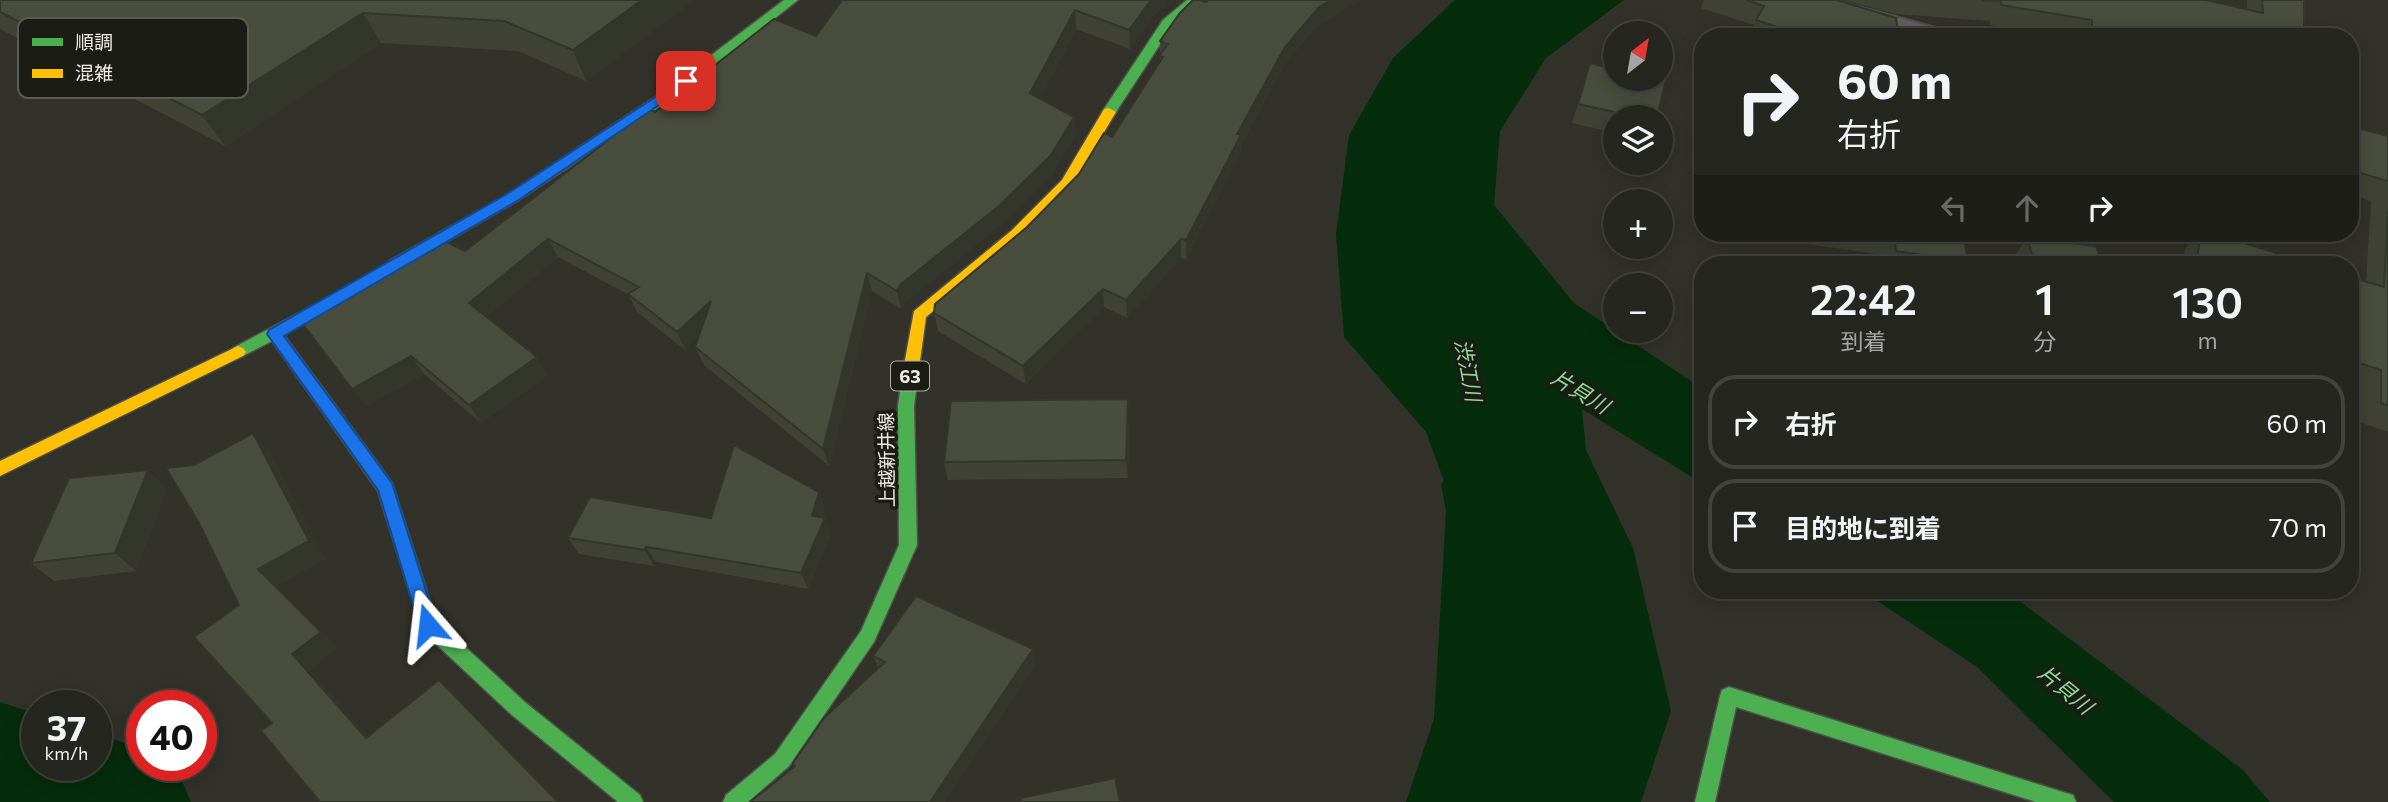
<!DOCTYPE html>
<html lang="ja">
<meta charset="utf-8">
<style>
:root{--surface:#262620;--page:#32322d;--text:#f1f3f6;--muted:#a4a5a5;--line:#42433e}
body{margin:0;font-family:Commissioner,"Noto Sans JP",sans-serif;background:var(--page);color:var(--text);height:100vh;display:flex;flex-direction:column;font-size:26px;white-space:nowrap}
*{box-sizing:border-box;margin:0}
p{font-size:23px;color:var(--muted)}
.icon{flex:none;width:38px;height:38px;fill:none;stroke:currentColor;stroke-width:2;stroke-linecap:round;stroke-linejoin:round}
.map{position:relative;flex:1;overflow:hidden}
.side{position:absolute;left:1694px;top:256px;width:665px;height:343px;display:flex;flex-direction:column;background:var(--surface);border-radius:28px;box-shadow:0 4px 18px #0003,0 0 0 2px var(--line)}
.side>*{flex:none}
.hud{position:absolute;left:1694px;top:28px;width:665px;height:214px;border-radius:28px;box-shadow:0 4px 18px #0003,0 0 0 2px var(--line);background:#262620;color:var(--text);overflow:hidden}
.needle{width:46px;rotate:31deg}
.controls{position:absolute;left:1603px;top:21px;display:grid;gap:14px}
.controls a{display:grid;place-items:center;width:70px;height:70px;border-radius:50%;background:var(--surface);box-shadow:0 4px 18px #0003,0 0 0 2px var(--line);font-size:35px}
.speed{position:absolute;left:21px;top:690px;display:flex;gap:14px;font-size:35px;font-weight:700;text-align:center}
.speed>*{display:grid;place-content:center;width:91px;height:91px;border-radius:50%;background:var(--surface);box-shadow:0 4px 18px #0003,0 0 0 2px var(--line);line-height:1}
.speed small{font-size:18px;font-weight:400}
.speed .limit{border:10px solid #d22;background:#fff;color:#111}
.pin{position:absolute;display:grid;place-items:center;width:60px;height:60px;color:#fff;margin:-30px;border-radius:14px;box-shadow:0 4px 10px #0006}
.me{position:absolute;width:77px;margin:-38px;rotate:343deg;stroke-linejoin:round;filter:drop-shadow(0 0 5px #0008)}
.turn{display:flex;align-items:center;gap:24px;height:147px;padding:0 28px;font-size:32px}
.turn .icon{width:91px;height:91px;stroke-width:2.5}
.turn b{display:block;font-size:49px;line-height:60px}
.lanes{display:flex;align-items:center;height:66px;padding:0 28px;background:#0003;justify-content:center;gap:35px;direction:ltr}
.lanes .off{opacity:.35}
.eta{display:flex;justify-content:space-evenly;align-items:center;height:119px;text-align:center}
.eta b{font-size:42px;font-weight:600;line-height:49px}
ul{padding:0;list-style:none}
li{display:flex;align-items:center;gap:21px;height:94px;margin:0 14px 10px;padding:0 14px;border:4px solid var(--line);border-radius:28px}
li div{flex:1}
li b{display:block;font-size:26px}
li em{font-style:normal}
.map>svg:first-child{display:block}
</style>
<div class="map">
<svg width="2388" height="802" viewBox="0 0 2388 802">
<rect width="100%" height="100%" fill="#32322b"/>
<path fill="#052d0b" d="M1455,0H1624L1546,58L1500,131L1494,205L1574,303L1703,389V484L1582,409L1586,450L1633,548L1671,711L1641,802H1491L1515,675L1426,432L1344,337L1336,234L1349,135L1393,58Z
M1861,590H2005L2242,769L2270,802H2114L1977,667Z"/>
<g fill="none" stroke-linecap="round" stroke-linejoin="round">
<path fill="#052d0b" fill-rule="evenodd" d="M1491,444L1526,456L1541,485L1546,511V719L1522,802H1406L1434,719L1446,511L1441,485L1456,456Z
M0,702L37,714V765H96V733L142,749V765H175L191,802H0Z"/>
<g stroke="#50504a" stroke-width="4">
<path id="street" d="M1787,0H1833L1943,30L1947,37H1890L1792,6Z"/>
</g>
<g stroke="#50504a" stroke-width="3">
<path id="fast" d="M784,0H798L670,100L517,201L401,268H391L389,264L391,260L507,195L660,94Z
M1187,0H1200L1172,26L1114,115H1104L1102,112L1163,20Z
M344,289L349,290L351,294L349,298L283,334L392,483L436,620L526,703L640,795L643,802H618L512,715L422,631L378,491L272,341L243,356H233L230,352L233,348Z
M910,370L915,372L918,376L914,406L917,545L874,642L789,766L748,802H723L726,795L775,754L861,631L899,545L898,406L902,376L905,372Z
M1729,687L2066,793L2073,795L2076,802H2036L1736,707L1715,802H1695L1720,696L1722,690Z"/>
</g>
<g stroke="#50504a" stroke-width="3">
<path id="slow" d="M1109,108L1116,112L1072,186L1021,239L926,317L918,376L915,380H905L902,376L914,311L1011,231L1062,180L1104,109Z
M238,346L243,348L246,352L243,356L0,476V461Z"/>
</g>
<use href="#street" fill="#5f5f5b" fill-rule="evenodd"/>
<use href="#fast" fill="#4caf50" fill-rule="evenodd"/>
<use href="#slow" fill="#ffc107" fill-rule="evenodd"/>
</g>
<path fill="#3f4235" d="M0,0H694L586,81L518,51L381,43L225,146L0,29Z
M842,0H1165V5L1154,15L1130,49L1076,29L1040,98L1074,117L1076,135L1053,173L1002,224L904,303L901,309L872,291L829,466L704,365L695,347L699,337L685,350L637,312L629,295L558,257L486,317L548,375L481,423L424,374L366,406L465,251L655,112L816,36Z
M1208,0H1360L1318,25L1284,65L1241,145V153L1186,259L1181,258L1127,318L1104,307L1026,384L938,331L934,313L1027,227L1079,174L1112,137L1160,62V41Z
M1704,0H1837L1899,37H1749L1754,25L1701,8Z
M1843,0H2206L2247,9V0H2304V37H2061L1990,25V21L1896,14Z
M1590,63L1657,117H1615V133L1572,123Z
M2350,126L2388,136V432L2359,422L2360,389L2350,386V277L2366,282L2371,201L2350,195Z
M1800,233H1963L1968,262L1967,264H1884L1883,255L1801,243Z
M2199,233H2212L2311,264H2183L2185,249Z
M2027,238L2102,264H2016L2014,257Z
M1129,418L1128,478L948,480L944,462Z
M167,488L136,571L54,581L31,563Z
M825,508L822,518H825L831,534L808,589L656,562L654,566L579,554L568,538L711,518Z
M873,656L1036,665L944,802H750L795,766L793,763L878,668Z"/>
<path fill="#33362b" d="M642,0H694L586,81L573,50Z
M1151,0H1165V5L1154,15L1130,49L1129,30Z
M1331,0H1360L1318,25L1284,65L1241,145V153L1186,259V240L1237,134L1285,47L1319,7Z
M1075,10L1076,29L1033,111L1030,93Z
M363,13L381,43L225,146L202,115Z
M1074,117L1076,135L1053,173L1002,224L904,303L901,309L897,291L900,285Z
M548,239L558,257L481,321L469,303Z
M1181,239V258L1127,318L1126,300Z
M867,273L872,291L829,466L823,449Z
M1103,289L1104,307L1026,384L1023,366Z
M711,301L719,319L685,350L677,332Z
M411,356L424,374L366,406L352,389Z
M537,357L548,375L481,423L469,405Z
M1128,399L1129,418L1128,478L1126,460Z
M253,433L270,451L326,559L276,586L338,648L310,670L383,753L366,738L292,654L258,569Z
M148,470L167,488L136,571L115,553Z
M819,492L825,508L818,531L812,516Z
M825,518L831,534L808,589L801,573Z
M646,547L656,562L654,566L645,550Z
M1033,649L1036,665L944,802H930Z"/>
<path fill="#494d3e" stroke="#33362b" stroke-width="2" d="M0,0H642L573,50L504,21L363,13L202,115L0,12Z
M842,0H1151L1129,30L1075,10L1030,93L1074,117L1051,155L999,206L900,285L897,291L867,273L823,449L695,347L711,301L677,332L628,294L639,287L548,239L469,303L537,357L469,405L411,356L352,389L297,316L390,267L435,236L465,251L648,109L655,112L774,19L816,36Z
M1193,0H1200L1206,2L1208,0H1331L1319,7L1285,47L1237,134L1241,135L1186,240L1181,239L1126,300L1103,289L1023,366L934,313L935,304L1027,227L1079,174L1104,133L1112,137L1163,57L1159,56L1168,44L1160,41L1180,13Z
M1746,0H1837L1896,18L1899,37H1809L1756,20L1764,6Z
M1982,0H2206L2263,13L2262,0H2304V37H2092V20L2001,5V1Z
M1590,63L1615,69V79H1661L1666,80L1657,117H1637L1578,104Z
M2350,126L2388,136V181L2350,170Z
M2388,211V406L2381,403V370L2350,360V277L2384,287Z
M1876,233H1963L1968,262L1896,251L1894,235Z
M2201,233H2212L2311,264H2196Z
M2027,238L2096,246L2102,264H2035Z
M1128,399L1126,460L944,462L951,401Z
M253,433L309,541L258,569L321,632L292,654L366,738L439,680L558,802H320L261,731L272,723L194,637L239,605L199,523L166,468L194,465Z
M734,445L819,492L812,516L825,518L801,573L646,547L645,550L568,538L590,497L711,518Z
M148,470L115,553L31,563L69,478Z
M916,596L1033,649L930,802H750L795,766L793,763L824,718L885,662L873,656Z
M1115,778L1120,802H1021V798Z"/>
<path fill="#1a73e8" stroke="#114b97" stroke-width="2" d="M686,77L690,78V84L517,201L284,336L392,483L437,625L434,631L428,633L421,631L378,490L267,334L269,330L507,194Z"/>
<g text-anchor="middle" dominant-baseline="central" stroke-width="7" stroke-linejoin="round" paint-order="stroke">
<rect fill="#1c1c16" stroke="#aeaea7" stroke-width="2" x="891" y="361.5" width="38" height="29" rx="5"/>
<g font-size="18" font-weight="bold" fill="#edede5">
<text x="910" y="376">63</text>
</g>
<g font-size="19" fill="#edede5" stroke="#1c1c16">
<text transform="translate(886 460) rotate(-91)">上越新井線</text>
</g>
<g font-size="21" font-style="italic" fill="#8ddb92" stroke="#1c1c16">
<text transform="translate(1469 370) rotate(79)">渋江川</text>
<text transform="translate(1581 391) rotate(31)">片貝川</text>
<text transform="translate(2066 689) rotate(39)">片貝川</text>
</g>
</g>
<rect x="18" y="18" width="230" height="80" rx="10" fill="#1c1c16" stroke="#5b5b54" stroke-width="2"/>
<rect x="32" y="38" width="31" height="8" fill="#4caf50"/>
<rect x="32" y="69" width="31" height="9" fill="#ffc107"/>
<g font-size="19" fill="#edede5">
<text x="75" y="49">順調</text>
<text x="75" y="80">混雑</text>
</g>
</svg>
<div class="controls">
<a><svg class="needle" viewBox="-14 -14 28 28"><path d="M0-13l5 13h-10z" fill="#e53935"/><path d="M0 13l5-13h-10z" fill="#a4a5a5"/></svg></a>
<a><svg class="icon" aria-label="layers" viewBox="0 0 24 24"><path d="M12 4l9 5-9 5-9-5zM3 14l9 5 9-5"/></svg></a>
<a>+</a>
<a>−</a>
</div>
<div class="speed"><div>37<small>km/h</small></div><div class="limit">40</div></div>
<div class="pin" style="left:686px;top:81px;background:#d93025"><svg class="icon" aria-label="arrive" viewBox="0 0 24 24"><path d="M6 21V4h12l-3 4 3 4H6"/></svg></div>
<svg class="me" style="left:428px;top:625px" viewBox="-20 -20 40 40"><path d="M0-17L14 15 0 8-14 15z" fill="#1a73e8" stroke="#fff" stroke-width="4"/></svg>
<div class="hud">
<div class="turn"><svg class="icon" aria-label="right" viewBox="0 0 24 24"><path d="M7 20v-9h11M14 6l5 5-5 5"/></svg><div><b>60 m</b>右折</div></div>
<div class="lanes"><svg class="icon off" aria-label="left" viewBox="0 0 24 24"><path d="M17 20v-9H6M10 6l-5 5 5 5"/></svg><svg class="icon off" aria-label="ahead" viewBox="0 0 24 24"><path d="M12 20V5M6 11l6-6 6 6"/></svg><svg class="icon" aria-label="right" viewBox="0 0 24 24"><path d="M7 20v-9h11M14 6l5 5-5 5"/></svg></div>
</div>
<section class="side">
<div class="eta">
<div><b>22:42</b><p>到着</p></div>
<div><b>1</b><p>分</p></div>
<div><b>130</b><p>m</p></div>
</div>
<ul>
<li><svg class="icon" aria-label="right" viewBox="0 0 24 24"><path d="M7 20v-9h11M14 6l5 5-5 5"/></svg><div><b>右折</b></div><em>60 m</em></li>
<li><svg class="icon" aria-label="arrive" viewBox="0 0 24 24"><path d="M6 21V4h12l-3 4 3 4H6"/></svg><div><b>目的地に到着</b></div><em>70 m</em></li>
</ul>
</section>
</div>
